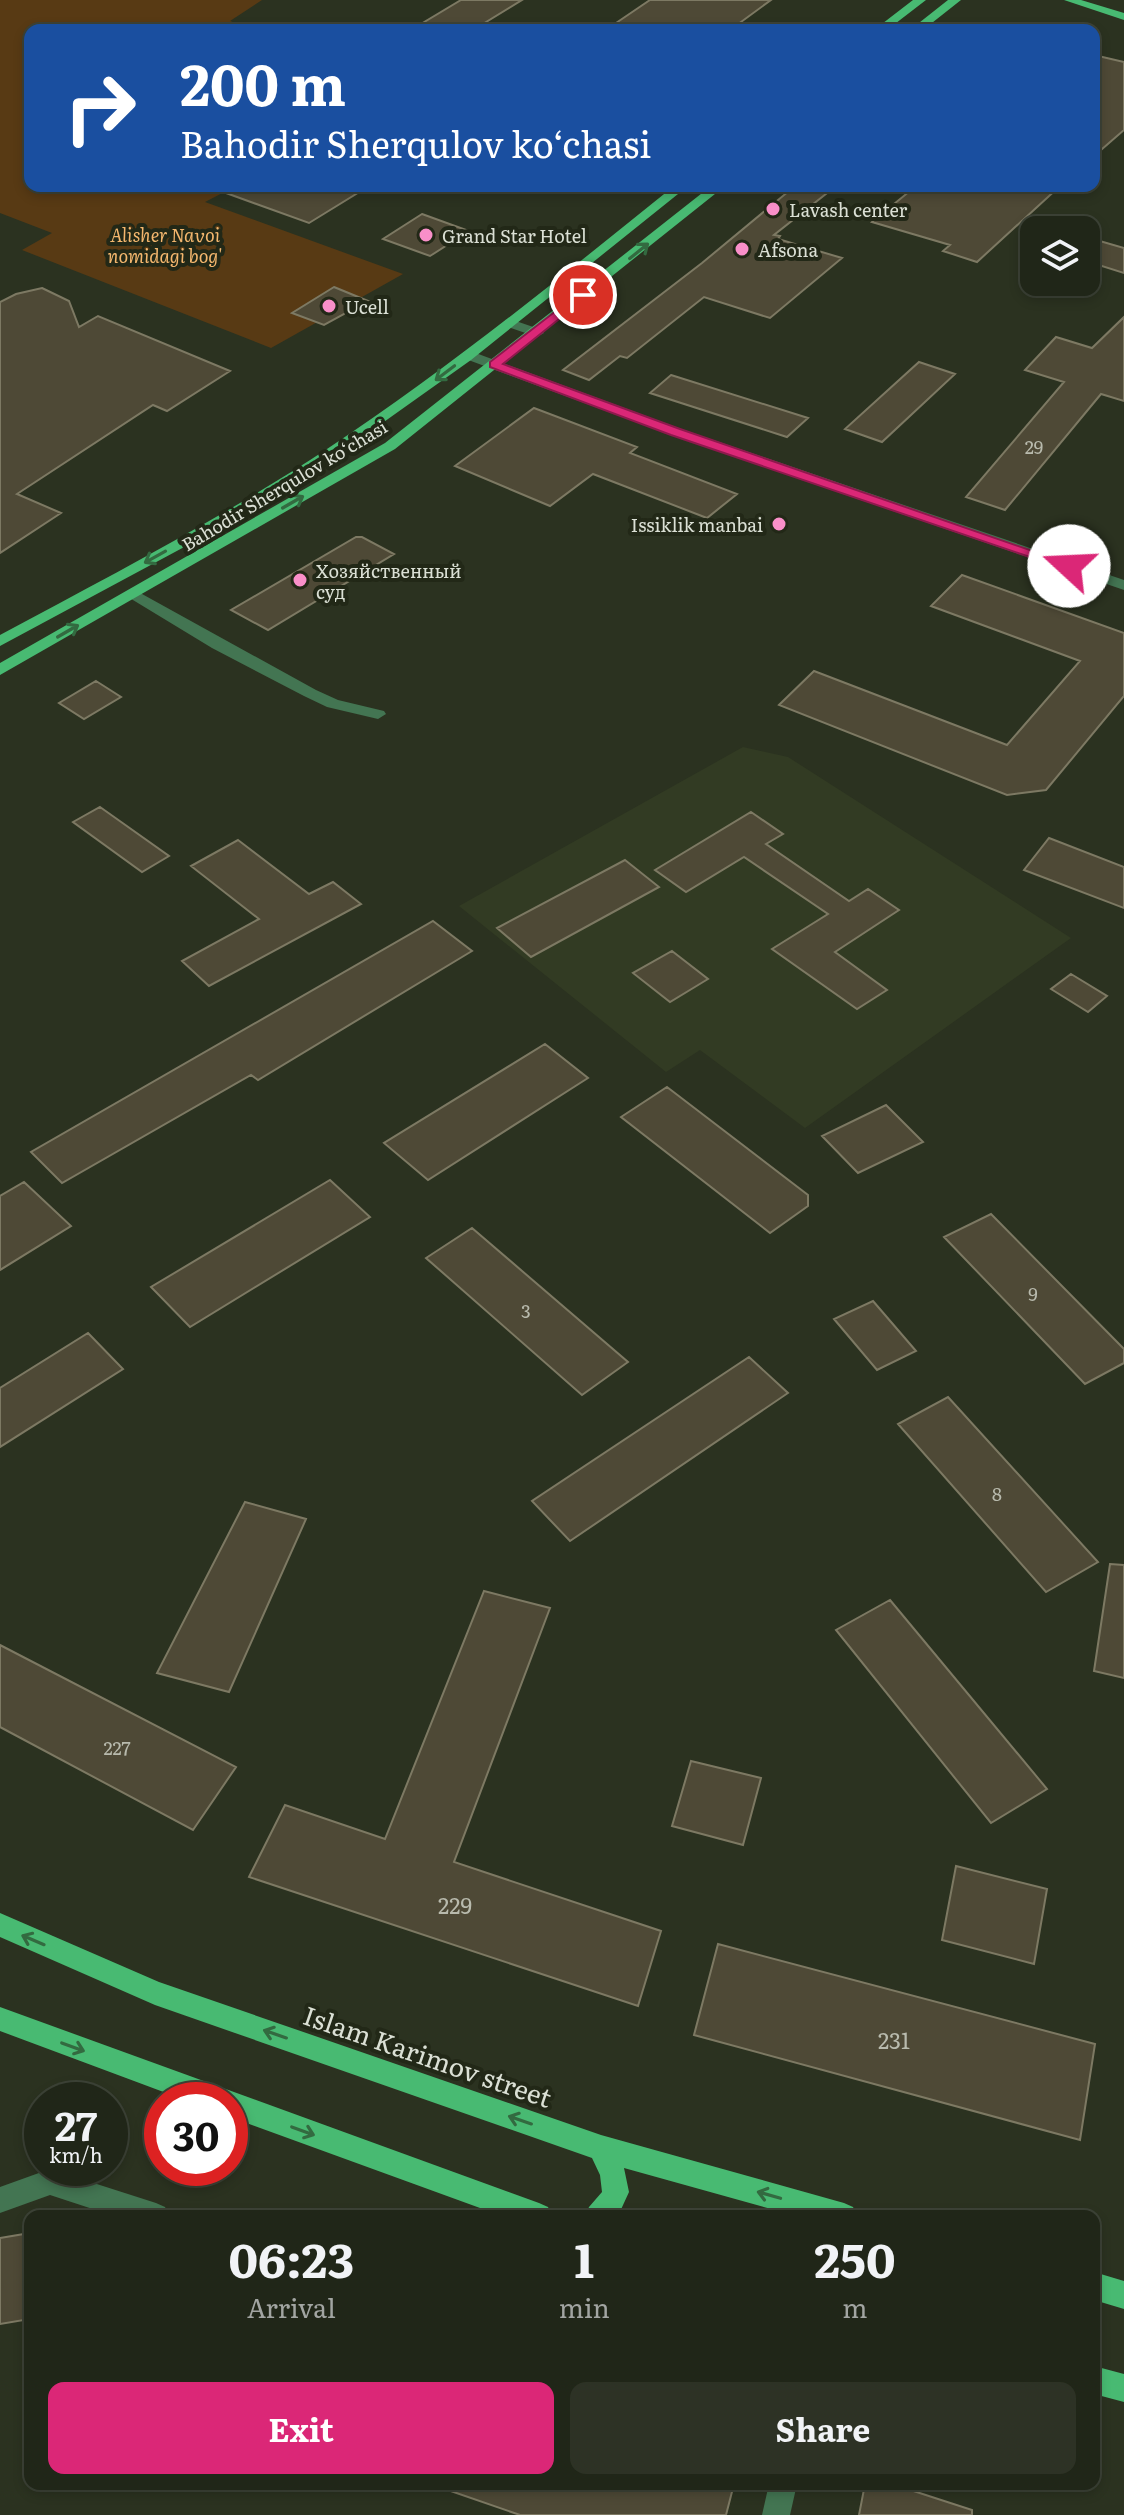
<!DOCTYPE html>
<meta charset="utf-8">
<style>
:root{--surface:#202618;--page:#2d3225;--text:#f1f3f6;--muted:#a2a5a2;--line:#3d4337;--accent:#db2777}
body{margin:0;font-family:Literata,serif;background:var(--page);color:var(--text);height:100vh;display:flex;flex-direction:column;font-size:30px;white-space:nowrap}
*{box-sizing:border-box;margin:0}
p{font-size:26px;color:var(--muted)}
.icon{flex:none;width:44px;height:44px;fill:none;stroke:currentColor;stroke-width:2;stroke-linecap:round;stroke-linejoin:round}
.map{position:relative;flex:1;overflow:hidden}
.panel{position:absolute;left:24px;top:2210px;width:1076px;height:280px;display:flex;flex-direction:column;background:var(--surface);border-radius:16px;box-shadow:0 4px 12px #0003,0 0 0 2px var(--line)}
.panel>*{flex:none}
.guide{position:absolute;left:24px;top:24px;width:1076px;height:168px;border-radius:16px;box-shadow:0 4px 12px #0003,0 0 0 2px var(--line);background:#1a4fa0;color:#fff;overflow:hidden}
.fabs{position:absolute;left:1020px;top:216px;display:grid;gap:16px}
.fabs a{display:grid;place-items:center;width:80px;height:80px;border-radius:16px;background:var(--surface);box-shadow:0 4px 12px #0003,0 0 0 2px var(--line);font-size:40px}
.speed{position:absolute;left:24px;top:2082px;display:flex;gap:16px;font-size:40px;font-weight:700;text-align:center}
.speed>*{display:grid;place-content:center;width:104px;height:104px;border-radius:50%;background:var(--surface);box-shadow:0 4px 12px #0003,0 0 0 2px var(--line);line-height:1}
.speed small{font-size:20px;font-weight:400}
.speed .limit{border:12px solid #d22;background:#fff;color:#111}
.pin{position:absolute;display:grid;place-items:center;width:68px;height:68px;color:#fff;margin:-34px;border:4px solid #fff;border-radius:50%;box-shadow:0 2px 8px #0007}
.me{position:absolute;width:88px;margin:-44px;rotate:290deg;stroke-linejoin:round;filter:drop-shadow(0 0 6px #0008)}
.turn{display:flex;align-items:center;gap:28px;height:168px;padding:0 24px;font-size:36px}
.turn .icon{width:104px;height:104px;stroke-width:2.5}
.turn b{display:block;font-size:56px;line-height:68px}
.eta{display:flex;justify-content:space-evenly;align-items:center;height:136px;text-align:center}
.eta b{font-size:48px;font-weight:700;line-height:56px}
.cta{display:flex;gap:16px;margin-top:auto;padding:16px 24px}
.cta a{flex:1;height:92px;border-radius:16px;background:var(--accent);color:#fff;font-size:32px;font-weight:700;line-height:92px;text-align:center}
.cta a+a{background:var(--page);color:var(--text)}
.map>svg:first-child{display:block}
</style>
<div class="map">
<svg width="1124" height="2515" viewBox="0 0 1124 2515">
<rect width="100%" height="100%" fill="#2b3220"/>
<path fill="#323b23" d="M743,747L788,757L1071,938L805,1128L700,1050L666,1072L459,906Z"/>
<path fill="#583a14" d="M0,0H262L230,21L254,30H30V186H236L205,202L403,274L271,348L22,250L52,233L0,213Z"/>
<path fill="#4e4936" stroke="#7d7963" stroke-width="2" d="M461,0H522L473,30H411Z
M650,0H771L730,30H643L616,23Z
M1094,55L1124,62V130L1094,156Z
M215,186H369L309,223L215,189Z
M795,186H836L774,235L780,236L778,239L842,258L770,318L704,297L627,358L620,356L589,380L563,370L702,263Z
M916,186H1060L977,262L943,251L950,245L872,222Z
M422,214L469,231L430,256L383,239Z
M1086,237L1124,248V273L1086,261Z
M334,287L368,301L324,325L292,313Z
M42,288L69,301L79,327L98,316L230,371L167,411L153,405L17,494L61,513L0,553V302L16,294Z
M1124,317V401L1101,394L1005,510L966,497L1064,382L1025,370L1056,337L1092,348Z
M919,362L955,374L882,442L845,429Z
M671,375L808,418L787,437L650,393Z
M534,408L637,447L630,453L737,494L707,518L593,474L550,506L455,466Z
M356,537H362L394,554L268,630L231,610Z
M962,575L1124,633V696L1046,790L1007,795L779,705L814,671L1007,745L1080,661L931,606Z
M96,681L121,697L84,719L59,703Z
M100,807L169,856L142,872L73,822Z
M751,812L783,834L766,844L849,901L868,889L899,910L835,952L887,990L857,1009L772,949L828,914L744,857L686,892L655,870Z
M1049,838L1124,867V908L1024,870Z
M238,840L309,894L333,882L361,904L209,986L182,961L259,919L191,866Z
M625,860L659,887L531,957L497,928Z
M433,921L472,951L258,1080L251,1075L62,1183L31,1152Z
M672,951L708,979L670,1002L633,973Z
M1071,974L1107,996L1088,1012L1051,989Z
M545,1044L588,1078L428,1180L384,1143Z
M667,1087L808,1195V1206L770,1233L621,1117Z
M886,1105L923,1142L858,1173L822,1136Z
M330,1180L370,1217L190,1327L151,1287Z
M24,1182L71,1226L0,1270V1196Z
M991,1214L1124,1349V1363L1085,1384L944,1237Z
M472,1228L628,1362L582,1395L426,1258Z
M873,1301L916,1351L877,1370L834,1319Z
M88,1333L123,1369L0,1447V1388Z
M749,1357L788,1393L570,1541L532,1501Z
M948,1397L1098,1562L1046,1592L898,1424Z
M245,1502L306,1519L229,1692L157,1673Z
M1110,1564L1124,1565V1678L1094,1671Z
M484,1591L550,1608L454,1862L661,1931L638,2006L249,1877L285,1805L385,1839Z
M890,1600L1047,1789L991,1823L836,1630Z
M0,1645L236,1767L193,1830L0,1727Z
M691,1761L761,1778L743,1845L672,1826Z
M956,1866L1047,1889L1034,1964L942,1940Z
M718,1944L1095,2044L1080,2140L694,2035Z
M30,2233V2319L0,2324V2238Z
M442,2484H734L726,2515H520L442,2488Z
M865,2484H892L972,2510V2515H859Z"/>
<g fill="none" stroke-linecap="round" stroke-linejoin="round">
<path fill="#437552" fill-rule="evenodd" d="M510,319L542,330L544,333L537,337L505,326V320Z
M463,352H473L681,429L1124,580V590L671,435L463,358Z
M133,589L316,690L338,700L384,711L386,714L378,719L327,707L304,696L212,648L128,597L125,594Z
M50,2169L156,2203L165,2207L169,2216H114L50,2195L0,2213V2187Z
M769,2484H797L790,2515H762Z"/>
<path fill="#48ba72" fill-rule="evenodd" d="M913,0H926L887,30H874Z
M948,0H961L923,30H910Z
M1064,0H1081L1124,13V20Z
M674,186H688L471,360L336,456L214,531L0,646V635C110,576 222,518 327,449C448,369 561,277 674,186Z
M711,186H725L395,449L0,675V663L385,443Z
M0,1913L159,1982L601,2135L844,2203L853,2207L857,2216H796L624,2168L629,2192L618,2216H585L589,2207L602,2192L600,2175L592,2158L155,2005L0,1937Z
M0,2007L539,2203L548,2207L552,2216H502L230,2117V2100H185L0,2031Z
M1094,2272L1124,2281V2309L1094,2300Z
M1094,2366L1124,2374V2402L1094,2394Z"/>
</g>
<defs><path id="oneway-shaft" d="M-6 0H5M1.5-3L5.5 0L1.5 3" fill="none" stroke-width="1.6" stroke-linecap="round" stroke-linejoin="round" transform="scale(2)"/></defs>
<g stroke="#336a40">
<use href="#oneway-shaft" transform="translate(639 251) rotate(-39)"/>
<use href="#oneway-shaft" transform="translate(445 373) rotate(143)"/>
<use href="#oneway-shaft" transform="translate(293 502) rotate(-30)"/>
<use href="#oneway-shaft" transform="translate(155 557) rotate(151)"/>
<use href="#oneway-shaft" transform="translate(68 631) rotate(-30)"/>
<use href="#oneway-shaft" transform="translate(33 1940) rotate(-157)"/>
<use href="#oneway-shaft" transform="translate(275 2034) rotate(-161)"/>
<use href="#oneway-shaft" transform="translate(73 2047) rotate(20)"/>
<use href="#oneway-shaft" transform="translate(520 2120) rotate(-161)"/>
<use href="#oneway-shaft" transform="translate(303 2131) rotate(20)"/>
<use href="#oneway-shaft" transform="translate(769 2195) rotate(-164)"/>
</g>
<path fill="#db2777" stroke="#8e194d" stroke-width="2" d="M579,293L589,295L503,364L680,429L1076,566L1065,569L671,435L490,367V362Z"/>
<g fill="#f98fc9" stroke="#222817" stroke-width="3">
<circle cx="773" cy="209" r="8"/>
<circle cx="426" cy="235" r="8"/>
<circle cx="742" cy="249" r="8"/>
<circle cx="329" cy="306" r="8"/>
<circle cx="779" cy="524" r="8"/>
<circle cx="300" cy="580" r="8"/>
</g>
<g text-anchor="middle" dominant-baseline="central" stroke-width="8" stroke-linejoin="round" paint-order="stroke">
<g font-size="18" fill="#dbe0d5" stroke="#222817" text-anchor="start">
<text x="789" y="209">Lavash center</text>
<text x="442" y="235">Grand Star Hotel</text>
<text x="758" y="249">Afsona</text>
<text x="345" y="306">Ucell</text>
<text x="763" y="524" text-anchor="end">Issiklik manbai</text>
<text x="316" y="570">Хозяйственный<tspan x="316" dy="21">суд</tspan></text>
</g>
<g font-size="18" font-style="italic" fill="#f4b76e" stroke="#222817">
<text x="165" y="234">Alisher Navoi<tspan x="165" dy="21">nomidagi bog'</tspan></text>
</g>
<g font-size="18" fill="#b8baad">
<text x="1034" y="446">29</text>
<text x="1033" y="1293">9</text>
<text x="526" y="1310">3</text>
<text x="997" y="1493">8</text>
<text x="117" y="1747">227</text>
</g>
<g font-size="18" fill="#dbe0d5" stroke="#222817">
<text transform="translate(284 485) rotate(-31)">Bahodir Sherqulov ko‘chasi</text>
</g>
<g font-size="22" fill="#b8baad">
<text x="455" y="1904">229</text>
<text x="894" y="2039">231</text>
</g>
<g font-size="26" fill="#dbe0d5" stroke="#222817">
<text transform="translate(428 2055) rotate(19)">Islam Karimov street</text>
</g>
</g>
</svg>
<div class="fabs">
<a><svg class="icon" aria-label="layers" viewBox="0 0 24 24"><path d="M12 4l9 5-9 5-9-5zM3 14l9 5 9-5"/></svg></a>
</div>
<div class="speed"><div>27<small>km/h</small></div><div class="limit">30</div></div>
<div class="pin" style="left:583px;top:295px;background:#d93025"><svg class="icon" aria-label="arrive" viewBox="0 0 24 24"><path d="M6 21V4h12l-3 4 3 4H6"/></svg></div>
<svg class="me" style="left:1069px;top:566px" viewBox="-20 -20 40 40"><circle r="19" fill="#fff"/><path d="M0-13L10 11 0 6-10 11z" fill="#db2777"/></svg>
<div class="guide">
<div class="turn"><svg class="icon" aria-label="right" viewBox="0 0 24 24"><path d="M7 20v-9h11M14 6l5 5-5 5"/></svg><div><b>200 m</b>Bahodir Sherqulov ko‘chasi</div></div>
</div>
<section class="panel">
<div class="eta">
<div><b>06:23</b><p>Arrival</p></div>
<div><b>1</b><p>min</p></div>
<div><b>250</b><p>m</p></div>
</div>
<div class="cta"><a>Exit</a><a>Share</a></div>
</section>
</div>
